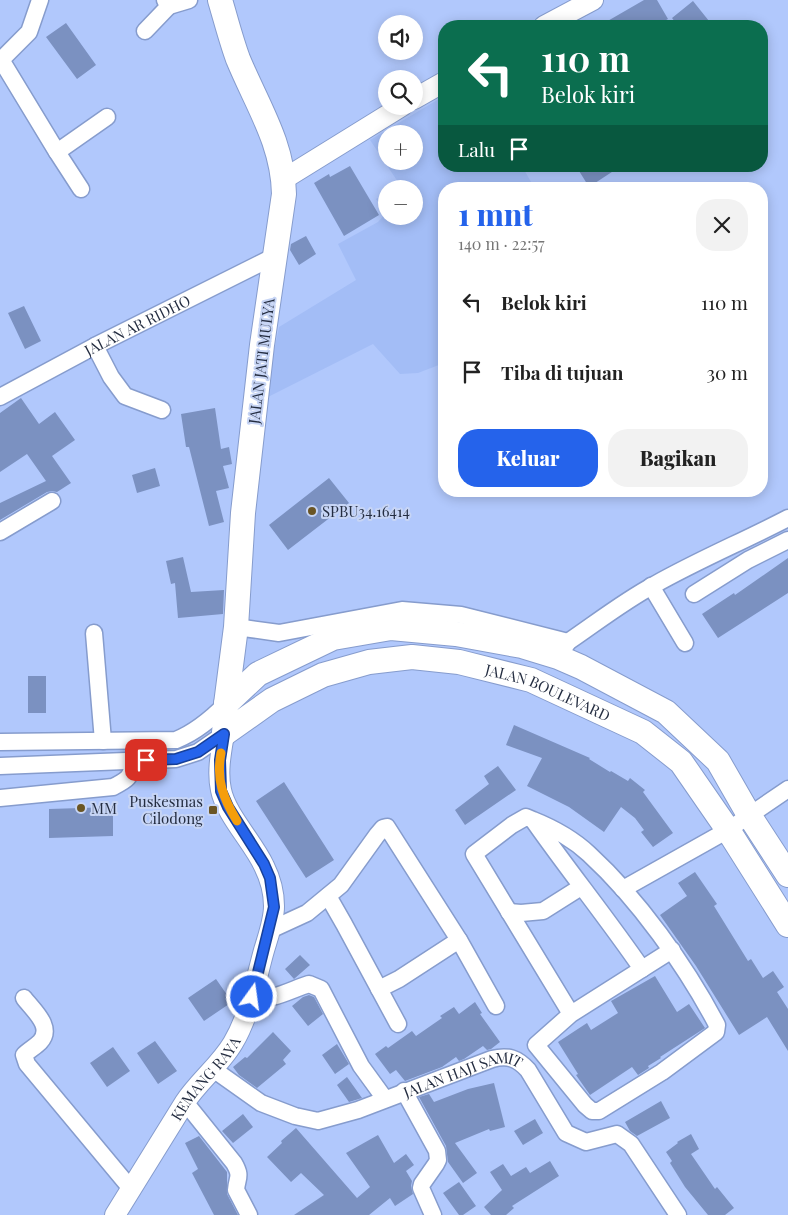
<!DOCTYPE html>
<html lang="id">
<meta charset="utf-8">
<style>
:root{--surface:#fff;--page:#f2f2f2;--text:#222;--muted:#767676;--accent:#2563eb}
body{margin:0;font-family:"Playfair Display",serif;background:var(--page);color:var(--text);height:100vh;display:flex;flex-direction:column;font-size:19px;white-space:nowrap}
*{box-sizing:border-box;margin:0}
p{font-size:16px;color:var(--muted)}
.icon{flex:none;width:28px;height:28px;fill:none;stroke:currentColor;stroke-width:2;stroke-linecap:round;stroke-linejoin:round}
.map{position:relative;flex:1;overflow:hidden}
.drawer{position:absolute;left:438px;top:182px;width:330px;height:315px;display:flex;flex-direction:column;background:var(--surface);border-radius:20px;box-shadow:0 2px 12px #0003}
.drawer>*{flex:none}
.hud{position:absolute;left:438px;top:20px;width:330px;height:152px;border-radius:20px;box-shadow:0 2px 12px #0003;background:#0b6e4f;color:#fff;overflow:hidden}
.buttons{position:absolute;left:378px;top:15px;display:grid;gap:10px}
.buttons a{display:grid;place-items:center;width:45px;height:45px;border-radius:50%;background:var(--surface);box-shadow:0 2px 12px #0003;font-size:25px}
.pin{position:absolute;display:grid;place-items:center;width:42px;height:42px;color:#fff;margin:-21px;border-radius:10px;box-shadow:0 2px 8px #0006}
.me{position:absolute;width:55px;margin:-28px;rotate:14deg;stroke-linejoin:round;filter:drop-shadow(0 0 4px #0008)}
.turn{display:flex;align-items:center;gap:18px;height:105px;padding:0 20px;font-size:22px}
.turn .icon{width:65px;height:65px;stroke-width:2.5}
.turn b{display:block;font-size:35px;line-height:42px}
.then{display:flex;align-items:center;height:48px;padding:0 20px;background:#0003;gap:10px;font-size:19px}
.round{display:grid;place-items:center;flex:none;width:52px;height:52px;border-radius:20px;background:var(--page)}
.head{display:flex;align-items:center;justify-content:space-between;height:85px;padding:0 20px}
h1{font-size:30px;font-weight:800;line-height:38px;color:var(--accent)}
.button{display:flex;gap:10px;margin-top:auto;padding:10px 20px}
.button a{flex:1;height:58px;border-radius:20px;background:var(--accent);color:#fff;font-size:20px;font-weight:800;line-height:58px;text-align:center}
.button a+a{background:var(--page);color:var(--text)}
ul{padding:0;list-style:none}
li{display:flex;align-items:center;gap:15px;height:70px;padding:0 20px}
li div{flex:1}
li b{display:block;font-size:19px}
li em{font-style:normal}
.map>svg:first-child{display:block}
</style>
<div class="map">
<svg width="788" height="1215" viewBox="0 0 788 1215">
<rect width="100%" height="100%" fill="#b1c8fc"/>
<path fill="#a3bdf6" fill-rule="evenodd" d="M444,96V166H522L535,189H444V363L418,373L400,374L373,344L264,399L279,327L356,280L338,244L378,222L386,213V216H414V189H395L400,185L370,140ZM386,134H414V161H386Z
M386,193V211L376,199Z"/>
<path fill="#7b91c1" d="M644,0H657L668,19L655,26H599Z
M693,1L713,26H678L672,18Z
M66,23L96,65L77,79L46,37Z
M350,166L379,215L344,236L314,183L329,174L330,177Z
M576,166H621L589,187Z
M306,236L316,254L299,265L290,250L291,244Z
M24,306L41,341L25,349L8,313Z
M21,398L39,424L55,412L75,440L52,456L71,483L57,492L52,491L47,492L0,520V503L46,481L27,454L0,472V413Z
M215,408L221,449L229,447L232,464L223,466L229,488L216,491L224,522L209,526L189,447H186L181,414Z
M155,468L160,486L137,493L132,475Z
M329,478L349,503L288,550L269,525Z
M183,557L191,592L224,590L223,614L178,618L175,583L171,584L166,561Z
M788,558V593L718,638L702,614L734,593L735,595Z
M28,676H46V713H28Z
M514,725L590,758L589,759L610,772L611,771L628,781L630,778L645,790L643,792L673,833L653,847L641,832L644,830L635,818L621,807L604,832L569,807L527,786L542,758L506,745Z
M498,766L516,790L465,825L455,810L489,784L484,776Z
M284,782L334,860L306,878L256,801Z
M113,807V836L49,838V809Z
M695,872L717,904L714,906L748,961L751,959L763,978L773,971L784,987L777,992L788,1009V1051L767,1017L739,1035L696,966L660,915L687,896L678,883Z
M300,955L310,965L294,979L285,969Z
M655,976L677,1012L689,1004L705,1028L660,1057L661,1058L648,1066L649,1068L638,1075L632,1067L590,1095L576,1075L578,1074L558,1042L587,1023L591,1030L618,1013L611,1001Z
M216,979L232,1002L204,1021L188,998Z
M309,995L314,997L323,1014L308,1026L292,1006L303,997Z
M475,1002L482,1013L480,1014L500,1042L491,1049L487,1050L483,1046L464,1059L459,1061L456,1057L442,1067L405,1081L396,1070L390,1074L375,1054L386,1046L388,1048L412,1031L416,1036L442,1018L440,1016L454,1007L459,1014Z
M273,1032L291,1051L283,1060L286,1064L257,1088L239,1075L233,1067L245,1057L247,1058Z
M155,1041L177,1071L158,1084L137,1053Z
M337,1044L349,1064L335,1074L322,1055Z
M113,1047L130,1071L107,1087L90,1063Z
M347,1077L362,1098L349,1102L337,1085Z
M494,1083L505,1127L490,1131L489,1129L455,1143L477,1173L463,1183L448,1162L446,1146L419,1097L429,1094L434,1102L468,1089Z
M661,1101L670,1118L637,1136L630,1131L625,1122Z
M243,1114L253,1127L233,1143L222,1131Z
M535,1119L543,1133L523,1145L514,1131Z
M296,1128L357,1198L370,1187L346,1153L378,1135L394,1163L406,1154L414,1165L406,1171L412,1181L411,1186L413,1194L395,1206L390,1198L369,1215H294L324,1195L301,1173L291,1182L267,1157L282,1143L281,1141Z
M691,1134L699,1149L691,1154L715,1189L717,1187L734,1208L725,1215H708L685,1187L670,1163L672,1161L666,1152L678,1143L677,1142Z
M199,1136L227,1172V1194L238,1215H214L192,1173L198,1169L185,1143Z
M550,1161L559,1176L512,1206L514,1208L506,1215H491L484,1207L502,1190L490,1172L503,1164L511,1176L526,1167L530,1173Z
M459,1182L476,1206L463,1215H459L443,1193Z"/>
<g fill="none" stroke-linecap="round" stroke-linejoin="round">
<g stroke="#869ccd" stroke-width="19">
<g id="minor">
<path d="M165,0L169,6L189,0"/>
<path d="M145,31L169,6"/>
<path d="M0,58L57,152L81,189"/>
<path d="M0,61L29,32L40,0"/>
<path d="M57,152L107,117"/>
<path d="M95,346L111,377L125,396L162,410"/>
<path id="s1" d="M0,397L95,346L275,256"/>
<path d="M0,532L52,501"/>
<path d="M651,586L685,643"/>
<path d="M694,594L748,560L788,540"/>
<path d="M236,627L279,633L402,610L461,615L568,642"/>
<path d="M94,633L103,741"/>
<path d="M562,651L568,642C596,623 624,601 654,585C698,560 744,541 788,518"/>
<path d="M0,742L176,740C196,732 211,719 226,704"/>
<path d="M0,766L176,759L198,752L224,734"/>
<path d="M0,798L113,787C127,780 131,778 134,761"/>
<path d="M533,820C553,828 573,839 589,854C638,899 686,966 717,1025L716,1032L662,1072L599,1111H592L585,1105L536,1045L571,1014L642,969C607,918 568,870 533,820L526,817L512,825L474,854L571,1014"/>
<path d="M623,889L728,830L788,789"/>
<path d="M328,896L344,924L398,1024"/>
<path d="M509,912L521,913L543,911L581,887"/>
<path d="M270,930L307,913L341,885L377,835L383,828L387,827L459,940L496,1006"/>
<path d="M642,969L672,950"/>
<path d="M379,989L399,979L459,940"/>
<path d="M252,997C271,1002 290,990 309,984L321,989L361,1066L385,1099"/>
<path d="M24,998C33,1010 54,1027 40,1042C35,1047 29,1050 24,1055L27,1064L132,1190"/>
<path id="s2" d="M213,1069L261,1103L295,1116L318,1121L358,1110L492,1059C508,1055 517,1058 528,1070L566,1133L586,1142L617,1134L631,1144L678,1215"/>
<path d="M404,1091L437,1151L438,1160L436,1164L422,1184L421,1188L433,1215"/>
<path d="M185,1102L234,1163C242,1177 237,1177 236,1190L249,1215"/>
</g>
</g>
<g stroke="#869ccd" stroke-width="22">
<g id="tertiary">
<path d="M544,26L593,0"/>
<path d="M414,99L444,82"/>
<path d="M284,179L402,106"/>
<path id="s3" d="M115,1215L185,1102C199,1081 220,1065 233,1043C249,1016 255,984 263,954C267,939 274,922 274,906C274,893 270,878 264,866C253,842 226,815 221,790C217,772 221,752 224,734"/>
</g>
</g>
<g stroke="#869ccd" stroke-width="26">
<g id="secondary">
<path d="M220,0C226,20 231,40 238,59C257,105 283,143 284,194L262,345L243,513L236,627L226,704L224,734"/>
<path d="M226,704L258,674L333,638L391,628L456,634L522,646L558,657L581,667L666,712L718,761L749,815L788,875"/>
<path id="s4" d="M224,734L272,700L323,675L369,662L412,657L459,662L531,680L643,732L681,762L728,830L788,925"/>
</g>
</g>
<use href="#minor" stroke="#fff" stroke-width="16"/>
<use href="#tertiary" stroke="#fff" stroke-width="20"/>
<use href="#secondary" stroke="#fff" stroke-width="24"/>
</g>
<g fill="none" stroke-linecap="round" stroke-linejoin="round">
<g stroke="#184099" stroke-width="12">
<path id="route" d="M146,760L176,759L198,752L224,734L220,760L221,791L228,807L264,864L270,878L274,907L252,997"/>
</g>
<use href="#route" stroke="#2563eb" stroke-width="9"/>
<path stroke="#f59e0b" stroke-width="9" d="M221,753C216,780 223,798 237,821"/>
</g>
<g fill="#6a5524" stroke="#c7d5f5" stroke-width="2">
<circle cx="312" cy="511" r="5"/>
<circle cx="81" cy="808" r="5"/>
<rect x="208" y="805" width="10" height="10" rx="2.5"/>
</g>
<g text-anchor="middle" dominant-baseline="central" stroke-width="4" stroke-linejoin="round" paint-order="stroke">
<g font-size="15" fill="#242d41" stroke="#c7d5f5">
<text stroke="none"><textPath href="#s1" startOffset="155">JALAN AR RIDHO</textPath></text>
<text transform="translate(261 361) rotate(-83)">JALAN JATI MULYA</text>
<text stroke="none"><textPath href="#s4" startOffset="348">JALAN BOULEVARD</textPath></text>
<text stroke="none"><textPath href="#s3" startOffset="164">KEMANG RAYA</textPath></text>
<text stroke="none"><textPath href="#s2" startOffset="272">JALAN HAJI SAMIT</textPath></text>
</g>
<g font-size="15" fill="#242d41" stroke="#c7d5f5" text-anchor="start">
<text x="322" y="511">SPBU34.16414</text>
<text x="203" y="801" text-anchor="end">Puskesmas<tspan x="203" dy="17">Cilodong</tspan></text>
<text x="91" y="808">MM</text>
</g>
</g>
</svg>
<div class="buttons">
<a><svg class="icon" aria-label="sound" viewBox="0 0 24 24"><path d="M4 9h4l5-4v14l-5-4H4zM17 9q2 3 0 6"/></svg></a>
<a><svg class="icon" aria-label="search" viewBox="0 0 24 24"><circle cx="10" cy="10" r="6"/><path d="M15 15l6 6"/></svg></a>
<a>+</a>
<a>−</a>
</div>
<div class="pin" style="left:146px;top:760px;background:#d93025"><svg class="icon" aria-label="arrive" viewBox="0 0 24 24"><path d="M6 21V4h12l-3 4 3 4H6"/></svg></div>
<svg class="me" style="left:252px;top:997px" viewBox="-20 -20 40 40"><circle r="17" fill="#2563eb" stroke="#fff" stroke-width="3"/><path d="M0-11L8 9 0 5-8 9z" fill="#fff"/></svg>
<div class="hud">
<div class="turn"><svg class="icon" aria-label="left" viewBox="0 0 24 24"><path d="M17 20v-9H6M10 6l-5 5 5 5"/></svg><div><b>110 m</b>Belok kiri</div></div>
<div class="then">Lalu<svg class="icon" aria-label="arrive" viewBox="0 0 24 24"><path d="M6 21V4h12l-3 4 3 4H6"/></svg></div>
</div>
<section class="drawer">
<div class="head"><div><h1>1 mnt</h1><p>140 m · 22:57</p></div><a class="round"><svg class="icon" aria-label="close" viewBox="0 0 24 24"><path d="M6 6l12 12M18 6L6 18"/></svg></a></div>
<ul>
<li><svg class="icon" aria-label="left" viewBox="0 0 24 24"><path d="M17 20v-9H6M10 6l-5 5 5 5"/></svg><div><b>Belok kiri</b></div><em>110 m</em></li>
<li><svg class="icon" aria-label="arrive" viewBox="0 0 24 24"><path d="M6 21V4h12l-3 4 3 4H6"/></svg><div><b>Tiba di tujuan</b></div><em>30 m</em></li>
</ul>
<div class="button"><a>Keluar</a><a>Bagikan</a></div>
</section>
</div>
